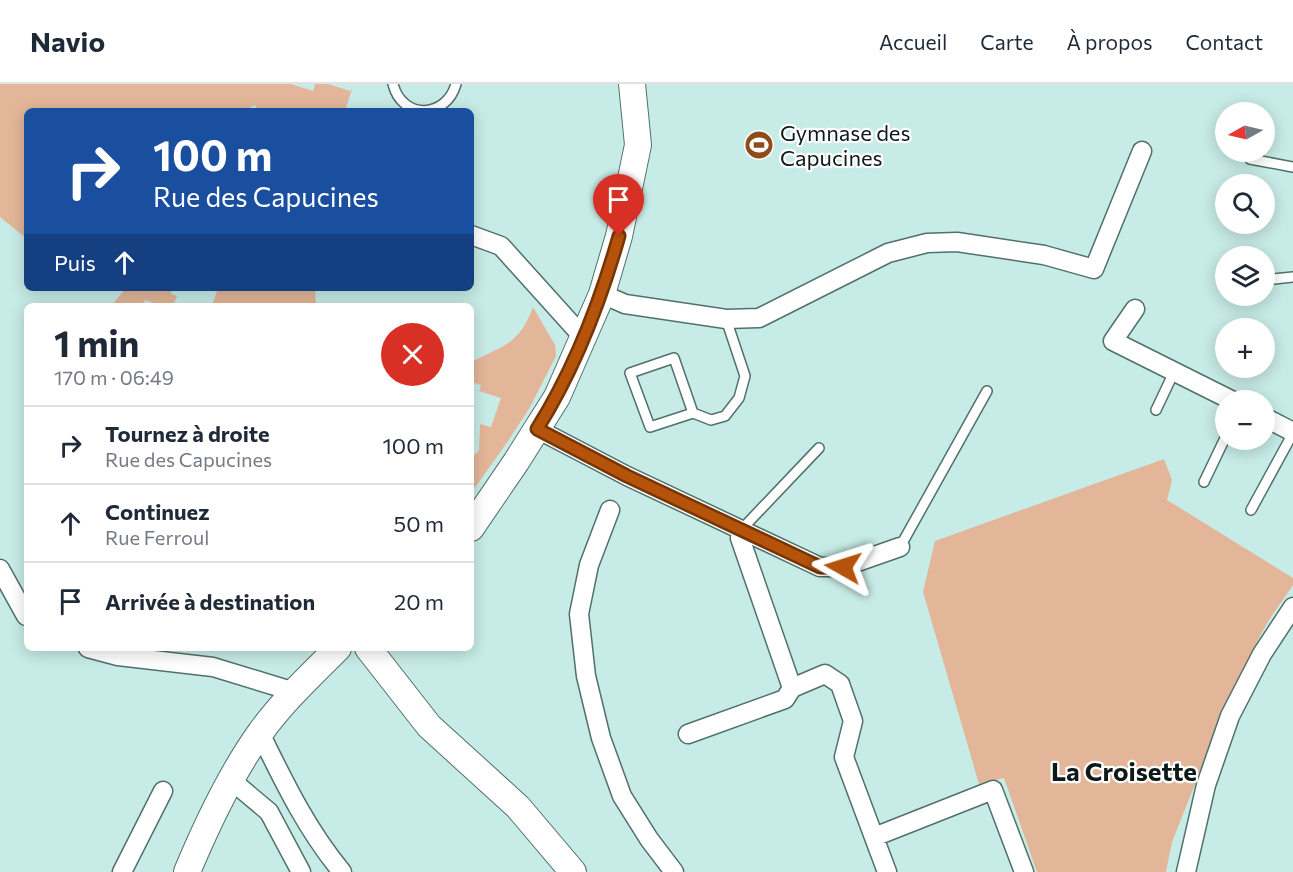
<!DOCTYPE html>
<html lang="fr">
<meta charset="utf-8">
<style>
:root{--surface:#fff;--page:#f2f2f3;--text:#1f2937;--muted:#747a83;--line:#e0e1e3}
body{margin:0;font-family:Commissioner,sans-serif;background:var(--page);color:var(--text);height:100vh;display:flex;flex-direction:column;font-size:22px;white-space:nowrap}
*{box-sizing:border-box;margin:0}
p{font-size:20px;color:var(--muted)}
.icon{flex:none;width:33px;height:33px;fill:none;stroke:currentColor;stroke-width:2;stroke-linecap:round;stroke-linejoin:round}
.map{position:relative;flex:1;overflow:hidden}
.side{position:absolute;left:24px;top:219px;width:450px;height:348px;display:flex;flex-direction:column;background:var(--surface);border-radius:9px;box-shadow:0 3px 15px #0003}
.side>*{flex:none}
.top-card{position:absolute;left:24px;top:24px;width:450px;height:183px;border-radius:9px;box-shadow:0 3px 15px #0003;background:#1a4fa0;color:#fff;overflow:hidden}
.needle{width:39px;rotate:262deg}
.fabs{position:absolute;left:1215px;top:18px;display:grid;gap:12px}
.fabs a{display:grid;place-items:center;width:60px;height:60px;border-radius:50%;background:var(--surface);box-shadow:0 3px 15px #0003;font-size:30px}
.pin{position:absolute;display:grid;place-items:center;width:51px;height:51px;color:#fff;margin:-62px -26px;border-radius:50% 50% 50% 0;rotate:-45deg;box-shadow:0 0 6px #0007}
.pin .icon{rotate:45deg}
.me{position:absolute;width:66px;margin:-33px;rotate:276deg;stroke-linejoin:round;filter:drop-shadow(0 0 4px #0008)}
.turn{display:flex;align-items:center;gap:21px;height:126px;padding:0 30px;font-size:27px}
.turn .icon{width:78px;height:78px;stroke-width:2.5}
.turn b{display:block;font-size:42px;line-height:51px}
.then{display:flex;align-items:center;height:57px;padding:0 30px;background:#0003;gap:12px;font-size:22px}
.round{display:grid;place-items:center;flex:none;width:63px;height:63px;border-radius:32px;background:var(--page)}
.headline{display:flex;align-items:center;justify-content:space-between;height:102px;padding:0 30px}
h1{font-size:36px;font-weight:700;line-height:45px}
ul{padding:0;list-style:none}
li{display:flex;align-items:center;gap:18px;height:78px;padding:0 30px;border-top:2px solid var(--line)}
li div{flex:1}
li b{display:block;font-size:22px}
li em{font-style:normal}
header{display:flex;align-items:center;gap:36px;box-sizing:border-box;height:84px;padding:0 30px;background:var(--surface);border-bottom:2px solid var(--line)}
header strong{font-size:28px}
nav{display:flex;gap:33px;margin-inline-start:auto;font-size:21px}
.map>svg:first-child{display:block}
</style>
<header>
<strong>Navio</strong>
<nav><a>Accueil</a><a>Carte</a><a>À propos</a><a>Contact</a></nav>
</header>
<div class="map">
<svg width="1293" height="788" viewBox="0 0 1293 788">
<rect width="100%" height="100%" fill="#c7ebe6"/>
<path fill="#e3b699" d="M0,0H291L313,7L315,0H328L350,7L352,5L345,27H258L255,21L243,27H27V155L0,133Z
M126,204H172L171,210L177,212L173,222H162L145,216L142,222H111Z
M218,204H315L316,222H212Z
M533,223L555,261L556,272L529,325L506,360L471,409V370L475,371L479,366L480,340L491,343L501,314L479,307L481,301L471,298V278C504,261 519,261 533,223Z
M1164,375L1172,396L1167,416L1293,494V501L1267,539L1234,602L1172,758L1166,788H1037L1004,694L979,700L923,508L935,457Z"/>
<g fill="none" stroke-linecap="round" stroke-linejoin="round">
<g stroke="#50706c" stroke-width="12">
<path id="lane" d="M393,0C402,36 446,35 456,0
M1250,75L1293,83
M1264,196L1293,193
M1156,326L1174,288
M693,329L650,343L630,289L674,274L693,329L711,336L725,332L739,314L745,292L726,235
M1204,398L1226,352
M1251,426L1293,349
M741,446L819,364
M900,463L987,307"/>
</g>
<g stroke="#50706c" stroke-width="21">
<path id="street" d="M471,151L501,162L583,253
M602,210L625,220L726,235L759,234L888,169L927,159L957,158L1044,171L1094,185L1142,67
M1135,225L1113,257L1231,316
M1264,333L1293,348
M537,345L627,392L820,483H843L900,463
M610,426L589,481L579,530L586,592L601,654L622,712L649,755L674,788
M741,446L740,454L792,604L825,590L840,600L853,637L844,673L887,788
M0,485L26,532
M88,564L118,572L213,583L295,608
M260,649C284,698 307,746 342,788
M688,650L785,615L792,604
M231,696L269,728L301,788
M874,753L993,706L1024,788
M122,788L163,707
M1186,788L1206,701L1230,632L1262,570L1293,523"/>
</g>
<g stroke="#50706c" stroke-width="28">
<path id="secondary" d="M471,444L516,378L557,313L602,210L619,152L638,61L632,0
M368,564L429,642L518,723L573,788
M187,788C207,740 230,691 260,649C282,618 311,591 338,564"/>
</g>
<use href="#lane" stroke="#fff" stroke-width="9"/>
<use href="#street" stroke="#fff" stroke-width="18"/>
<use href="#secondary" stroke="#fff" stroke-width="26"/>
</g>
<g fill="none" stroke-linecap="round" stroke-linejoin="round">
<g stroke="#753606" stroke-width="15">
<path id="route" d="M619,152C600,219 574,286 537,345L627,392L820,483H843"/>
</g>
<use href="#route" stroke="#b45309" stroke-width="10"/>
</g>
<defs>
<g id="stadium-disc" transform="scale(1.5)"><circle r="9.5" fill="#8d4c19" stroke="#fff"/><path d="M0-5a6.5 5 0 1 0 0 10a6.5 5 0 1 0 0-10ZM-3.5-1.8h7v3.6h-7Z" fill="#fff"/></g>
</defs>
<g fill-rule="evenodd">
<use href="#stadium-disc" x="759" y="61"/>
</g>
<g text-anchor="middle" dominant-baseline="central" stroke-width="4.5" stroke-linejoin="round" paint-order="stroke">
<g font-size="22" fill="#0d1a19" stroke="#fff" text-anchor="start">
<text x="780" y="48">Gymnase des<tspan x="780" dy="25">Capucines</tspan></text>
</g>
<g font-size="26" font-weight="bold" fill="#0d1a19" stroke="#fff">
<text x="1124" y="686">La Croisette</text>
</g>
</g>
</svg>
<div class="fabs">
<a><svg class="needle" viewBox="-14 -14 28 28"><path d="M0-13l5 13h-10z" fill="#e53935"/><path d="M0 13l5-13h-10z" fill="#747a83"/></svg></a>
<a><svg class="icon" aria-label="search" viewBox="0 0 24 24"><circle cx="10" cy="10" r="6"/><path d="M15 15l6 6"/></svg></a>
<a><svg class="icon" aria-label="layers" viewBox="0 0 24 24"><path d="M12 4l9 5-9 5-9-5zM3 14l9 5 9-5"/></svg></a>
<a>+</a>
<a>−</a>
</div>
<div class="pin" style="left:619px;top:152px;background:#d93025"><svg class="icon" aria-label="arrive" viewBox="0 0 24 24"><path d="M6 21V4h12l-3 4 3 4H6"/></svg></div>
<svg class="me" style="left:843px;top:483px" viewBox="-20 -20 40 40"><path d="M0-17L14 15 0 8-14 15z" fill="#b45309" stroke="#fff" stroke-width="4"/></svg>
<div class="top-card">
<div class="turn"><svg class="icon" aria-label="right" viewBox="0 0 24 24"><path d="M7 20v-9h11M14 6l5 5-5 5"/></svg><div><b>100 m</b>Rue des Capucines</div></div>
<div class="then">Puis<svg class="icon" aria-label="ahead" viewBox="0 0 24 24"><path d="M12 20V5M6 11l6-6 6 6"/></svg></div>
</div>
<section class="side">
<div class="headline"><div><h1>1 min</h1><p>170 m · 06:49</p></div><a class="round" style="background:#d93025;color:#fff"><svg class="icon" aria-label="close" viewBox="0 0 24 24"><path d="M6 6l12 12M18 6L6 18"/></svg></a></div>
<ul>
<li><svg class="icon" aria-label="right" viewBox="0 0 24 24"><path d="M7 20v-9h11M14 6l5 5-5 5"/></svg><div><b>Tournez à droite</b><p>Rue des Capucines</p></div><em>100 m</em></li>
<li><svg class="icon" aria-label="ahead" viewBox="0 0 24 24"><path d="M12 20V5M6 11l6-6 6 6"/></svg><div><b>Continuez</b><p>Rue Ferroul</p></div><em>50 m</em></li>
<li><svg class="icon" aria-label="arrive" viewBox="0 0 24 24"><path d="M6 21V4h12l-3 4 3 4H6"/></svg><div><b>Arrivée à destination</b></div><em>20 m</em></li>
</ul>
</section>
</div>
